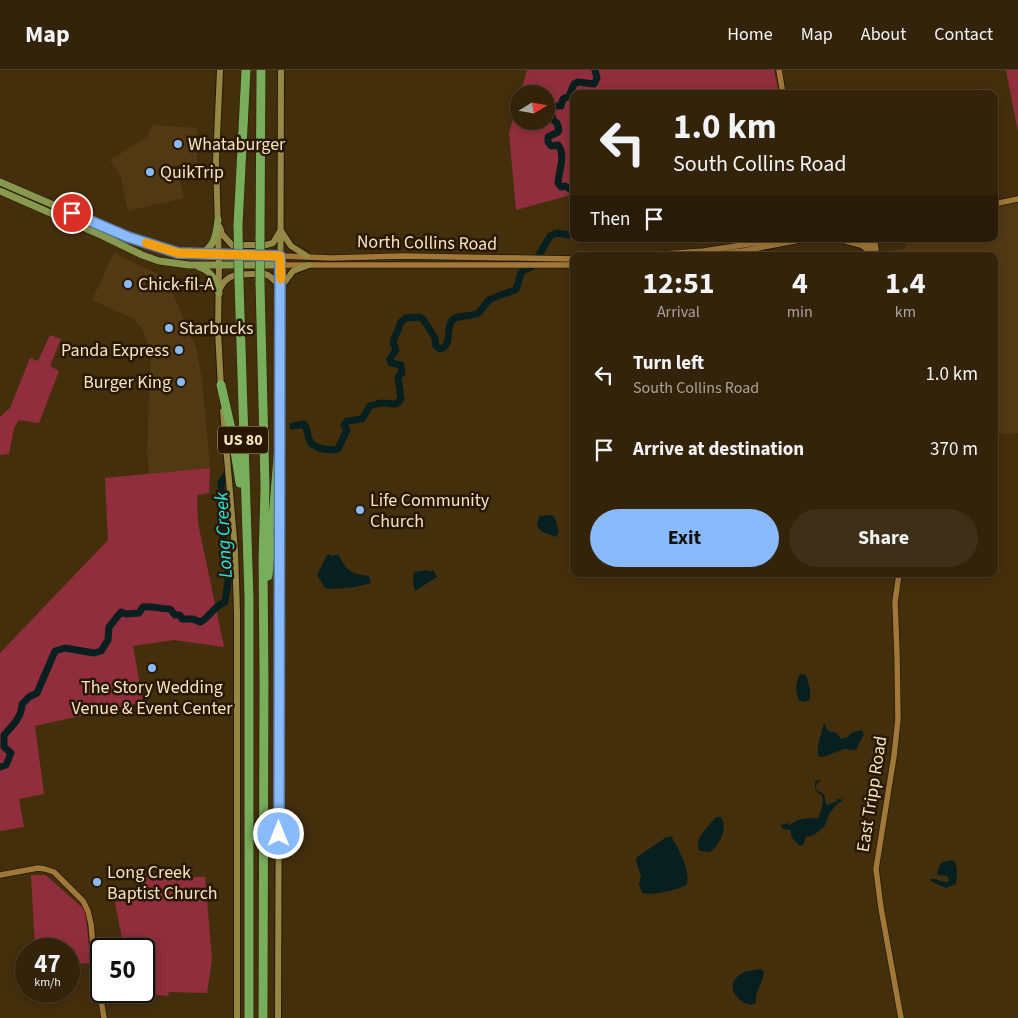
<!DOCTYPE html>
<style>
:root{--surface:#33230a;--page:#3e2f18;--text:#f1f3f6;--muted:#a9a49c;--line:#4e402b;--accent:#89bafc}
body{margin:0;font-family:"Source Sans 3",sans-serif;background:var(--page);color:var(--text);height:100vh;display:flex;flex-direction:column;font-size:19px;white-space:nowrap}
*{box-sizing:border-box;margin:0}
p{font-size:16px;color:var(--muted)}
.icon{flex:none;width:28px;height:28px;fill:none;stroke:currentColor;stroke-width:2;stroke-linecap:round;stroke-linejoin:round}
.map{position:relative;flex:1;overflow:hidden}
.sheet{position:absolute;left:570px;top:182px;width:428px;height:325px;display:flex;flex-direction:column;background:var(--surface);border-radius:10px;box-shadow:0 2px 12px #0003,0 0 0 1px var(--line)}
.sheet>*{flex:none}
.banner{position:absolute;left:570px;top:20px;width:428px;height:152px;border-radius:10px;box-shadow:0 2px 12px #0003,0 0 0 1px var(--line);background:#33230a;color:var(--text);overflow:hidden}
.needle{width:32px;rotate:79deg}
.fabs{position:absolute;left:510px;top:15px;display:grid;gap:10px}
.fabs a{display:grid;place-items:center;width:45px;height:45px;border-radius:50%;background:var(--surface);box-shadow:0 2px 12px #0003,0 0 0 1px var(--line);font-size:25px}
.speed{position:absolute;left:15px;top:868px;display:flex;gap:10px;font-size:25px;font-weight:700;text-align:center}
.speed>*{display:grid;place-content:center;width:65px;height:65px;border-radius:50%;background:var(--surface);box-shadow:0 2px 12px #0003,0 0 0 1px var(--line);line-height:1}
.speed small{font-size:12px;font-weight:400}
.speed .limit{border:2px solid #111;border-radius:8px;background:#fff;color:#111}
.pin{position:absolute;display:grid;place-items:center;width:42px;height:42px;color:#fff;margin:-21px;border:2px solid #fff;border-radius:50%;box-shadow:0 1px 5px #0007}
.me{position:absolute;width:55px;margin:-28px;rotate:0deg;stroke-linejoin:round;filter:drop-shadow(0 0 4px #0008)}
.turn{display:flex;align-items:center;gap:18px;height:105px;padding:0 20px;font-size:22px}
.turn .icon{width:65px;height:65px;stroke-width:2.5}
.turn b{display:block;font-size:35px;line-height:42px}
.then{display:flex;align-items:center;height:48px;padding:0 20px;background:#0003;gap:10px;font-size:19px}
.eta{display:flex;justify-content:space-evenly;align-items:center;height:85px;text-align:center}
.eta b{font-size:30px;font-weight:700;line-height:35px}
.cta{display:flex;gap:10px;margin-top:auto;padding:10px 20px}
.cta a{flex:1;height:58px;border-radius:30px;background:var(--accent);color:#111;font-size:20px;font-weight:700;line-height:58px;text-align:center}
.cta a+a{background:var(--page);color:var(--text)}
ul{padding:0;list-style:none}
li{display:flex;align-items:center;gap:15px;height:75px;padding:0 20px}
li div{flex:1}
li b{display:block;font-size:19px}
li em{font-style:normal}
header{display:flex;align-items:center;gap:30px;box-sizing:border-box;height:70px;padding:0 25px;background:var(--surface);border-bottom:1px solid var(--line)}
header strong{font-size:24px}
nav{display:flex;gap:28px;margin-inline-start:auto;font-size:18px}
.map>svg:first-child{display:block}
</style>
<header>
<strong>Map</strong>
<nav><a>Home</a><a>Map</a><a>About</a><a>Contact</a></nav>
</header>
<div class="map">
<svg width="1018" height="948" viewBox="0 0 1018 948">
<rect width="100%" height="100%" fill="#442f0d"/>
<path fill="#513914" d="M152,55L197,58V95H175L184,128L128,141L121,107L110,90L145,68L150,62Z
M1018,133V363L994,364V186H884L883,182L906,178L905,169H994V138Z
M114,183L164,207L178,235L196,277L202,309L210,398L149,404L147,384L151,280L142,259L134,249L92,230Z"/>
<path fill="#912e3d" d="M527,0H774L779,24H574V124L516,140L509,63L519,28V51H546V24H520Z
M1006,0H1018V62Z
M50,265L61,269L50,296L59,301L39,353L19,350L14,358L9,384L0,385V347L10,338L30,288L38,291Z
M210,398L209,423L197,425L198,453L224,577L174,570L133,576L143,632L35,656L44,724L19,729L24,757L0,761V583L108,470L105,408Z
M31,805H44L48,807L85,840L91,893L69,894V879H35Z
M145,807H205L212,889L207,923L169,922L168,926L157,925L106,934L104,921H144V879H124L115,832L145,826Z"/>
<path fill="#071f1f" d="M552,445L555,448L559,462L556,467C546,463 531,460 540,446Z
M330,484L332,486L338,484C347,501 350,504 369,506L371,513L355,517L333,519L325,518L317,505L327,485Z
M428,500L430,502L433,500L437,507L415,521L413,513L414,502Z
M800,604L806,605V607L807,608L810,619V629L805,632L800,631C794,622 796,613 800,604Z
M824,653L828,661L837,663L841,669L847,667L853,662L862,660L864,665L859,673L857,679L853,680L844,679L826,686L819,687C815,678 822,663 824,653Z
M818,710L821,711L817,713L816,718L818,721L824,724L826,734L828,735L837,731V728L841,730L843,727L842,731L837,734L829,744L825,756L814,765L806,767L803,775L800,776L792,768L790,760L783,759L780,755L786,754L788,752V755H790C799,747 807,749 818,748C822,741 824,731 822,725L819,724L815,718V712Z
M716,747H721C728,760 720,774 710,782L700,781C692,770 709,756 716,747Z
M671,766C679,780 690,798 687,814C681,820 650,826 642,823L639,814L641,806L636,791L637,787L665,768Z
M951,790L955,791L957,801L956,814L946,818L930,811L931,809C937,808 942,813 948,812L949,809L947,806L938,805L937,802L941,793Z
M761,899L764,902C763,914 755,919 756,933L751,935C738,933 725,917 738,906C744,901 754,900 761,899Z"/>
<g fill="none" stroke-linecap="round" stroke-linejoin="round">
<path stroke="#071f1f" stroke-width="7" d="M574,128L573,121L565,116L561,117L558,113C559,100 566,85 558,75L551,76L548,72V67L558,62L559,60L557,53L553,50L551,41L553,36H561L563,29L569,26L574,14L578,12L594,14L597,8L595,0
M293,356L304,354C308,359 307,363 309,369C312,379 329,381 338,379L347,360L344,355L347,351L362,349L370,336C374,335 379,333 382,333C391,332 395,338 401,329L398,307L402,303L401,295L391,293L390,289L396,280L393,272L401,252L406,248L419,247L423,249L435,268L436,276L440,279C452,276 446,261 451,252C455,244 468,247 476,244C483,241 484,234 489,230C496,226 507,223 515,220L517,217L521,203L524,200L532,197L550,166L557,163L570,165L574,161
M0,697L6,695L11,683L4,677V665C12,656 22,647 22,634L29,627L37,623L55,581L65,578L94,583L101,581L108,570L109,557L121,542L126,544L139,543L143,537C152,536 161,539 170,539L175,545H180L182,549H193L200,552C210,548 211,538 225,532L229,504L226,496L227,482L223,470L221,413L225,406"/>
<g stroke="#251905" stroke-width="7">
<path id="tertiary" d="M779,0L783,24
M994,134L1018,129
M861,169L875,178
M874,169L876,179
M846,171L861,175L877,186
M281,186L332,188L403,186L574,189
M636,186L704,181L781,169
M707,186L743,181L805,169
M281,195H574
M899,504L895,532L897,584L898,649L894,686L876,799L881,838L901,948
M0,805L38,798L45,799L54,802L83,831L88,841L91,854L94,887L104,948"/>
</g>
<g stroke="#251905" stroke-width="8">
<path id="secondary" d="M220,0L216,90L219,195L218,261L221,318
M220,157L222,164L232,175H266L273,173L280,161
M281,161L291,176L307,186
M281,217L293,201L309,195
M220,219C226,204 238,204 253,204C257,204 262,203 265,204C272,206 276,212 280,217
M223,341L235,480L237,542V948
M280,366L281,0
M278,948L280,406"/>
</g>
<g stroke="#251905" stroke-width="8">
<path id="primary" d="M0,112L128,167L178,183L281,186
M0,121L103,166L142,185L159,191L189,195H281
M201,184C215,176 216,165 218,150
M199,197C212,201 216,211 219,223"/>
</g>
<g stroke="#251905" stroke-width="10">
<path id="motorway" d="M238,155L246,0
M260,170L261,0
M239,212L249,528V948
M260,213L265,417L263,489L264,611L263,948
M221,315L232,363L240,413
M268,506L280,364"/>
</g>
<use href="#tertiary" stroke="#a1783a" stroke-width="5.5"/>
<use href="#secondary" stroke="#958844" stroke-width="6"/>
<use href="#primary" stroke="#88984e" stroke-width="7"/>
<use href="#motorway" stroke="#78ad5c" stroke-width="9"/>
<g stroke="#251905" stroke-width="10" stroke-linecap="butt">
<path id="motorway-bridge" d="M238,155L239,212
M260,170V213"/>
</g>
<use href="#motorway-bridge" stroke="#78ad5c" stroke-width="9"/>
</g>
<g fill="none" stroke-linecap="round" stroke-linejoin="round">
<g stroke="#5979a4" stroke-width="12">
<path id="route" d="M72,143L128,167L178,183L280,186L279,764"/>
</g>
<use href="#route" stroke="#89bafc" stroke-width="9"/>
<path stroke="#f59e0b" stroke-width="9" d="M146,173L178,183L280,186L281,209"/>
</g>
<g fill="#89bafc" stroke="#281800" stroke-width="2">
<circle cx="178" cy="74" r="5"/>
<circle cx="150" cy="102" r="5"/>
<circle cx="128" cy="214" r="5"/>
<circle cx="169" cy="258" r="5"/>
<circle cx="179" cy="280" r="5"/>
<circle cx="181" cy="312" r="5"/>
<circle cx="360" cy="440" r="5"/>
<circle cx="152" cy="598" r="5"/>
<circle cx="97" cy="812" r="5"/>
</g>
<g text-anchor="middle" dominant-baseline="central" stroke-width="5" stroke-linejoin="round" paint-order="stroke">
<rect fill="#281800" stroke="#baa588" stroke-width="1" x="218" y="356.5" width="50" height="27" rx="4"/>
<g font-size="16" font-weight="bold" fill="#f8e2c3">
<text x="243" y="370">US 80</text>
</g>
<g font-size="18" fill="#f8e2c3" stroke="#281800" text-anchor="start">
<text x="188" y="74">Whataburger</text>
<text x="160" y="102">QuikTrip</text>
<text x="138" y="214">Chick-fil-A</text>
<text x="179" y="258">Starbucks</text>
<text x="169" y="280" text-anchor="end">Panda Express</text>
<text x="171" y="312" text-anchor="end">Burger King</text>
<text x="370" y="430">Life Community<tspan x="370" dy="21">Church</tspan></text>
<text x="152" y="617" text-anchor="middle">The Story Wedding<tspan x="152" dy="21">Venue &amp; Event Center</tspan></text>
<text x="107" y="802">Long Creek<tspan x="107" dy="21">Baptist Church</tspan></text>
</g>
<g font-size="18" fill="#f8e2c3" stroke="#281800">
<text transform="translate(427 173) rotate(1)">North Collins Road</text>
<text transform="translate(872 724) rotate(-81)">East Tripp Road</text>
</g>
<g font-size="19" font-style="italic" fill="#20eaec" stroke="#281800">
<text transform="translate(224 465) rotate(-93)">Long Creek</text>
</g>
</g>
</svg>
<div class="fabs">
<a><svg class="needle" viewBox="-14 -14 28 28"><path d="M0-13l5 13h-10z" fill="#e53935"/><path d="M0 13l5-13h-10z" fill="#a9a49c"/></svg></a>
</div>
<div class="speed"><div>47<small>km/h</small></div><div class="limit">50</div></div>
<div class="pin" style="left:72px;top:143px;background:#d93025"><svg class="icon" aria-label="arrive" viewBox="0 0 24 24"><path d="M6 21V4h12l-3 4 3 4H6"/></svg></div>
<svg class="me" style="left:279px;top:764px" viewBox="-20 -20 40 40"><circle r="17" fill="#89bafc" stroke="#fff" stroke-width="3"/><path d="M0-11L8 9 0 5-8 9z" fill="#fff"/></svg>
<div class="banner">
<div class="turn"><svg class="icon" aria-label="left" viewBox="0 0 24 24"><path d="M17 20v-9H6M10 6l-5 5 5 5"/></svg><div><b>1.0 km</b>South Collins Road</div></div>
<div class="then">Then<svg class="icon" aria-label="arrive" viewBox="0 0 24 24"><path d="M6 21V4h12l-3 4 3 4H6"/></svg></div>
</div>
<section class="sheet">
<div class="eta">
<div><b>12:51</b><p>Arrival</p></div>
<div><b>4</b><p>min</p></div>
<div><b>1.4</b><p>km</p></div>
</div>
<ul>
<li><svg class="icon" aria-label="left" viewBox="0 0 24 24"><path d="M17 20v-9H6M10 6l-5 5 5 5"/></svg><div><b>Turn left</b><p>South Collins Road</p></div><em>1.0 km</em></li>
<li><svg class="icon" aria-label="arrive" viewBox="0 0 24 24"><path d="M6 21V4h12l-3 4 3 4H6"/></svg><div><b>Arrive at destination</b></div><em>370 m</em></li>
</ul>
<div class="cta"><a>Exit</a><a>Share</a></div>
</section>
</div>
